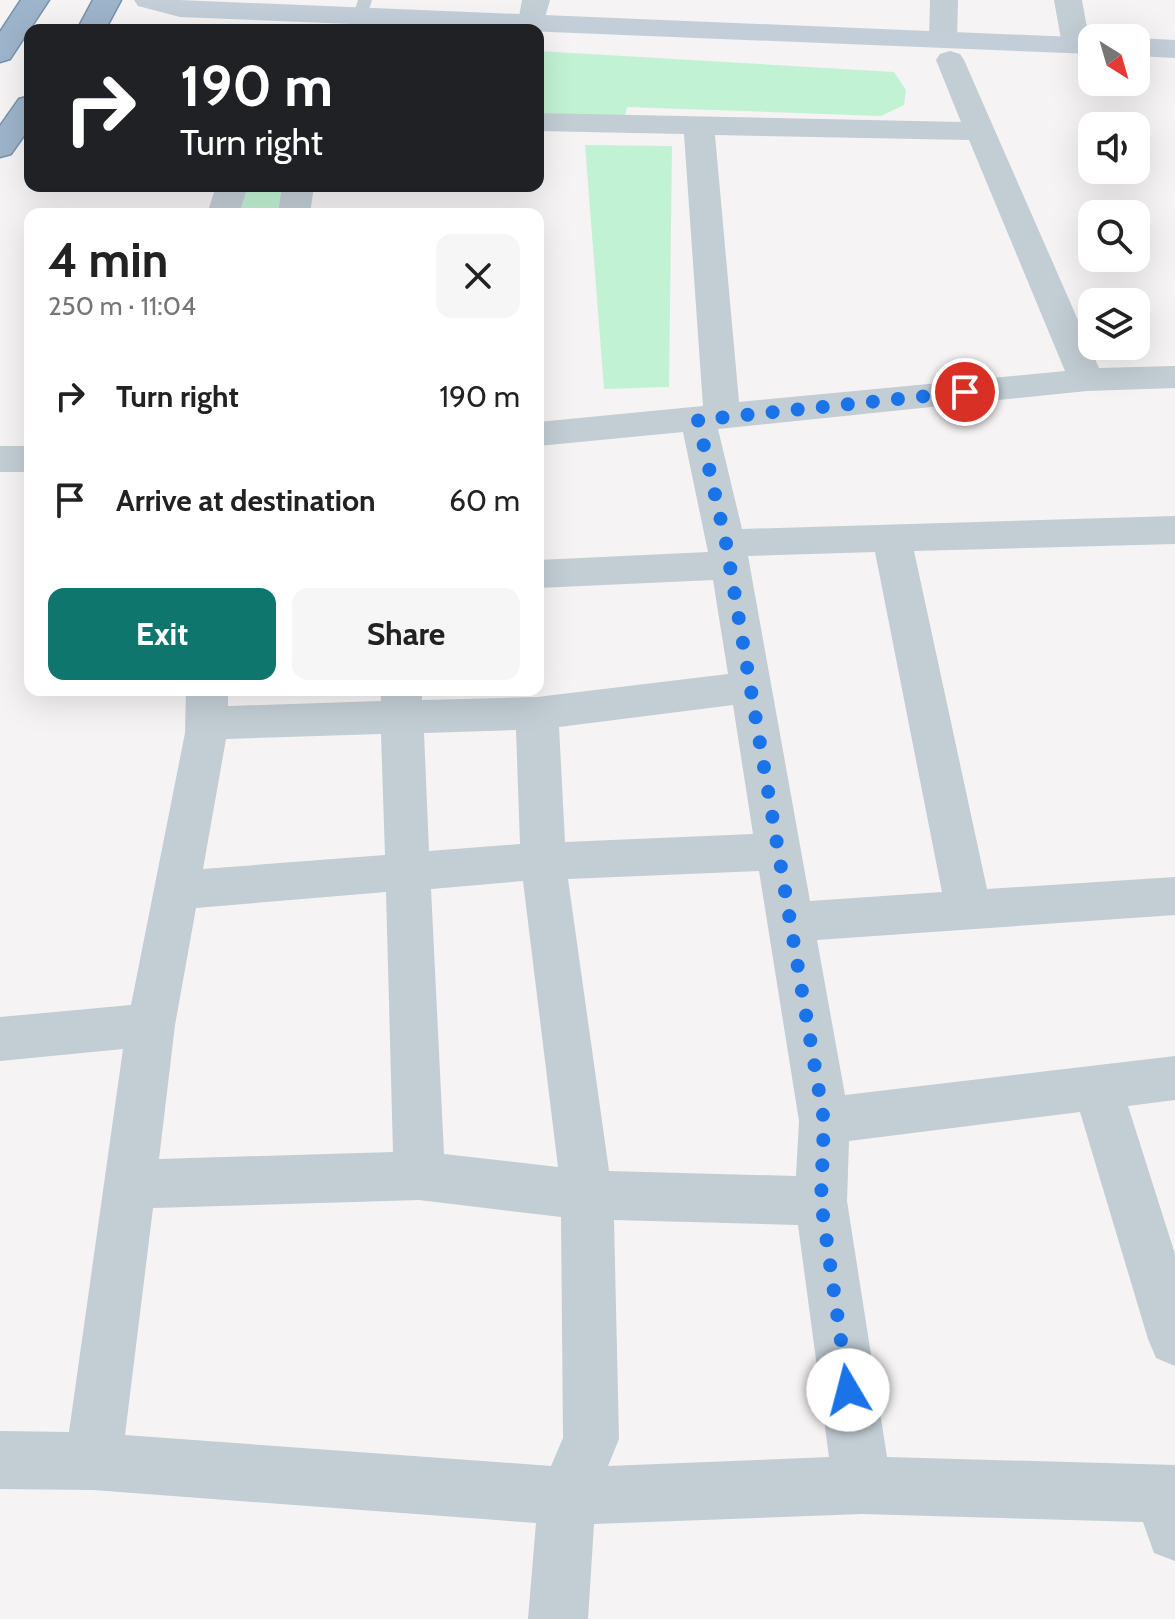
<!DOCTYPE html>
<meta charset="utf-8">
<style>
:root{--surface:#fff;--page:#f6f6f6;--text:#222;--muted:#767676;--accent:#0f766e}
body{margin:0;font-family:Cabin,sans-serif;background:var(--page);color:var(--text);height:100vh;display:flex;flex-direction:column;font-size:30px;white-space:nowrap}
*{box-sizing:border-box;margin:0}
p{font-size:26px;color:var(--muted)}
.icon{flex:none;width:44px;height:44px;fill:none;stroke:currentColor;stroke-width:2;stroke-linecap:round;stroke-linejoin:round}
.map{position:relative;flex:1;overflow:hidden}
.sheet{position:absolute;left:24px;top:208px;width:520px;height:488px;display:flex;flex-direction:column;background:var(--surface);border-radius:16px;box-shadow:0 8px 32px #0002}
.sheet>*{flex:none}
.guide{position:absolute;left:24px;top:24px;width:520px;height:168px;border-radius:16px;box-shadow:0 8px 32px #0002;background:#202124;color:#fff;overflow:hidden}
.needle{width:52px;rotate:143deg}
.controls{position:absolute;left:1078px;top:24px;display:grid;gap:16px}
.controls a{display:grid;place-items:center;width:72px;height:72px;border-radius:16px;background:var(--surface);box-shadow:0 8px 32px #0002;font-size:40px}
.pin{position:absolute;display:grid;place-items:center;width:68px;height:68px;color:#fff;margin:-34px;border:4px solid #fff;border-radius:50%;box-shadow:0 2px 8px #0007}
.me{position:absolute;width:88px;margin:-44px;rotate:352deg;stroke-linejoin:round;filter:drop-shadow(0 0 6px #0008)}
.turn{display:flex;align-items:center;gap:28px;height:168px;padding:0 24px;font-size:36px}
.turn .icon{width:104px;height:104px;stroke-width:2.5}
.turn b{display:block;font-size:56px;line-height:68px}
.round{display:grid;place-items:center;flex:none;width:84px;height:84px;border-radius:16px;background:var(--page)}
.head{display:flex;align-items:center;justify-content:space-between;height:136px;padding:0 24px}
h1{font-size:48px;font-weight:800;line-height:60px}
.button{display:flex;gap:16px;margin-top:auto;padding:16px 24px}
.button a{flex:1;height:92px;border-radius:16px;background:var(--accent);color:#fff;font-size:32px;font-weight:800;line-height:92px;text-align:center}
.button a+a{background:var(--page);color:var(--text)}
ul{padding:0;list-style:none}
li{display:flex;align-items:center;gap:24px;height:104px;padding:0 24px}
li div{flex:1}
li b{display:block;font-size:30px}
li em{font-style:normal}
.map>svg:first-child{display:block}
</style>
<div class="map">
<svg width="1175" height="1619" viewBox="0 0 1175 1619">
<rect width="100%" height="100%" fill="#f5f3f3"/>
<path fill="#c2f2d4" d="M538,51L894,72L906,90L904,105L881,116L627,107L625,116L538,113Z
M585,145L672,146L669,387L604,389Z
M248,186H287L283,214H239Z"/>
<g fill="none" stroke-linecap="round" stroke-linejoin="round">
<g stroke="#7591ae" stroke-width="3">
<path id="trunk" d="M21,0H49L10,59L0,62V32Z
M93,0H121L105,30H77Z
M30,96V127L11,154L0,157V126L19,99Z"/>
</g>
<path fill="#c3cdd4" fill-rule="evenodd" d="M358,0H372L367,16L360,20L353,16Z"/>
<path fill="#c3cdd4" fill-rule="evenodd" d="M522,0H550L542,28H522L518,22Z
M930,0H958L957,39L953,45H933L929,39Z
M1054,0H1082L1090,45L1086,51H1066L1062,45Z
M950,51L960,54L964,60L1099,368L1175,366V388L1087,391L718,429L742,529L1175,516V544L914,551L987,889L1175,877V915L817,940L845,1095L1175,1056V1100L1128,1106L1175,1254V1366L1156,1358L1148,1339L1080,1112L849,1141L847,1201L887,1457L1175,1465V1561L1154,1553L1143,1522L862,1514L594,1524L588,1619H528L536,1523L93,1490L0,1489V1431L69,1432L123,1049L0,1061V1017L131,1005L185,733L186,690H228V706L381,701L380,690H422V700L537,697L728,674L713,580L538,588V560L708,552L683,432L538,446V422L703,406L684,134L538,131V113L961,122L936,60L940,54ZM715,135L969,140L1065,371L739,402ZM875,552L942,892L810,901L748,556ZM733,705L753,834L565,842L559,727ZM516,730L520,844L429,851L424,733ZM381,734L385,855L203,869L226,739ZM759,871L799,1121L796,1176L609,1171L568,879ZM523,881L558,1167L444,1154L431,889ZM386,892L393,1152L159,1159L175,1025L196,908ZM419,1200L561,1217L563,1438L551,1466L125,1435L153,1208ZM614,1220L798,1225L829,1457L608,1466L619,1439Z
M216,186H248L239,214H207Z
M282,186H314L310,214H278Z
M0,446H30V472H0Z"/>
<path fill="#c3ced9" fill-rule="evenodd" d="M134,0H179L1098,38H1092V54L180,17L138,6Z
M1136,38L1175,40V58L1136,56Z"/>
<use href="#trunk" fill="#9eb4ca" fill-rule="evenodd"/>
</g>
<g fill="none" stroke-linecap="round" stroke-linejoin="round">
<path stroke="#1a73e8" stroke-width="14" stroke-dasharray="0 25.2" d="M848,1390L821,1201L824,1121L726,543L698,420L965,392"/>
</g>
</svg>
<div class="controls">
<a><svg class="needle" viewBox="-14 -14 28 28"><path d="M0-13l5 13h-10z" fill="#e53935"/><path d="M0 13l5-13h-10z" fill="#767676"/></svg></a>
<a><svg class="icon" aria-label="sound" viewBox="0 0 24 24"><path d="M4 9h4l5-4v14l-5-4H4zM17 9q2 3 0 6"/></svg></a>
<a><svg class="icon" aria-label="search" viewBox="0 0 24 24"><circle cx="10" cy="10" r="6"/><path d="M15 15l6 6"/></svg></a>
<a><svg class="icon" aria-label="layers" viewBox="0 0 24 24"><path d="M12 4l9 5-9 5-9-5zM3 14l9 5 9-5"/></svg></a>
</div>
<div class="pin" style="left:965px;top:392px;background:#d93025"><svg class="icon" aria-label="arrive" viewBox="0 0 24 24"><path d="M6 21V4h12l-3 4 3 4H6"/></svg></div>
<svg class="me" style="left:848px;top:1390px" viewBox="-20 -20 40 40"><circle r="19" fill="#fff"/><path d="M0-13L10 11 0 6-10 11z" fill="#1a73e8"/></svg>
<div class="guide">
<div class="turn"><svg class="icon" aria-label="right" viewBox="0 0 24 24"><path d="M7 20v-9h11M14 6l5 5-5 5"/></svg><div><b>190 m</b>Turn right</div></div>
</div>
<section class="sheet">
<div class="head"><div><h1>4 min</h1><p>250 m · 11:04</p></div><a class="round"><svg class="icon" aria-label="close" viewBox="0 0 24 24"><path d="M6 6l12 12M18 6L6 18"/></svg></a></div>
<ul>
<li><svg class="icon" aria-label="right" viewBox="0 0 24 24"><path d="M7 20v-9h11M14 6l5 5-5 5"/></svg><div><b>Turn right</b></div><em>190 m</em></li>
<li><svg class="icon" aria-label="arrive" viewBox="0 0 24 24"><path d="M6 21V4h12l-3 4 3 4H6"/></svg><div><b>Arrive at destination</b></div><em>60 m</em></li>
</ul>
<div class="button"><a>Exit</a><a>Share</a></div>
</section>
</div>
